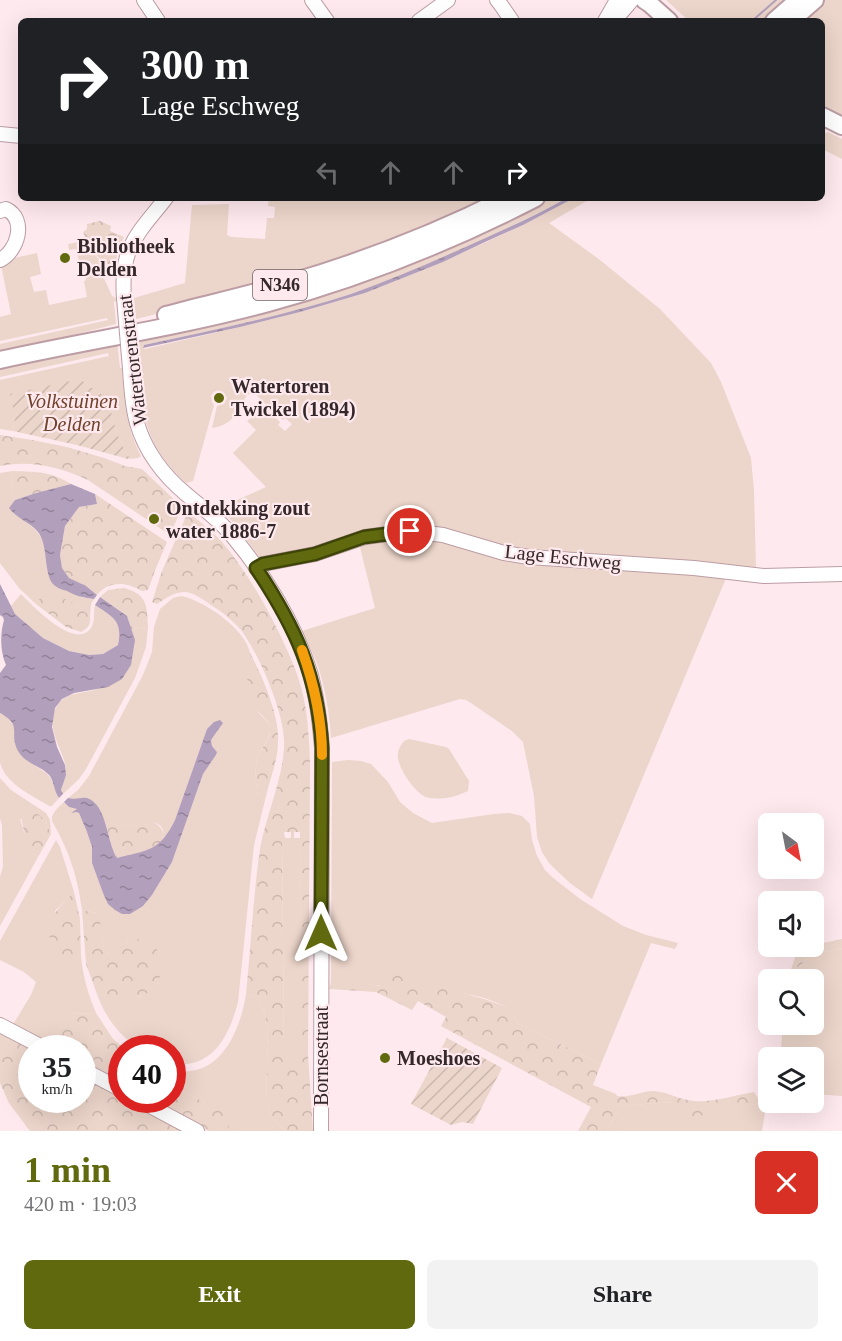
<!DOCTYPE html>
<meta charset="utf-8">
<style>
:root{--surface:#fff;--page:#f2f2f2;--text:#202124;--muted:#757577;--accent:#60690d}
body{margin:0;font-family:"Times New Roman",serif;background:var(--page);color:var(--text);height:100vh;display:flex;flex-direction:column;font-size:22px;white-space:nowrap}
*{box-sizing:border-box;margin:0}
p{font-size:20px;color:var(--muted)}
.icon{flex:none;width:33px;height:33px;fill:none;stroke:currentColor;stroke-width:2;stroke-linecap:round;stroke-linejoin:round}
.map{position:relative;height:1131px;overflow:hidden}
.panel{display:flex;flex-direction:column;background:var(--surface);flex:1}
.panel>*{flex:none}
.top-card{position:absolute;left:18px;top:18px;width:807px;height:183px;border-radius:9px;box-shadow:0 6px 24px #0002;background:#202124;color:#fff;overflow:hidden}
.needle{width:39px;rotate:148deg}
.fabs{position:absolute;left:758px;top:813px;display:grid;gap:12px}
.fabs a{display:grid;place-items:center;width:66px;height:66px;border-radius:9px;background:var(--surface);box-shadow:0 6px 24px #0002;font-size:30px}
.speed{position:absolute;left:18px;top:1035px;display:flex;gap:12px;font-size:30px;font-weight:700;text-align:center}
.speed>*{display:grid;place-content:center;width:78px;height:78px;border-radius:50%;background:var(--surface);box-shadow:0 6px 24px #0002;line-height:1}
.speed small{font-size:15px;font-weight:400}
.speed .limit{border:9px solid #d22;background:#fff;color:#111}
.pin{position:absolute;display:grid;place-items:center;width:51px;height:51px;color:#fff;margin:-26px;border:3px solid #fff;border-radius:50%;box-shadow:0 2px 6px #0007}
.me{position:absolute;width:66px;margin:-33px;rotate:0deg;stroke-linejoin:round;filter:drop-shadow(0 0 4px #0008)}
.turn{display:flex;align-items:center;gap:21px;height:126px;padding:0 24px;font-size:27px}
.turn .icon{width:78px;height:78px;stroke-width:2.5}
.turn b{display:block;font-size:42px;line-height:51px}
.lanes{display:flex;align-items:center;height:57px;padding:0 24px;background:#0003;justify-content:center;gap:30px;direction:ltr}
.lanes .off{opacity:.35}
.round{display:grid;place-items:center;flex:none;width:63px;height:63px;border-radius:9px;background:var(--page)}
.headline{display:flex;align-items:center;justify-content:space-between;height:102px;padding:0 24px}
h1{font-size:36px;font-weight:800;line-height:45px;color:var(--accent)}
.button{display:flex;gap:12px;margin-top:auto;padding:12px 24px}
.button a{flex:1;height:69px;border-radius:9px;background:var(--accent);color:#fff;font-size:24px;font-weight:800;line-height:69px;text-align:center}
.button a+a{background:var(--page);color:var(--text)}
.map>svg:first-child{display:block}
</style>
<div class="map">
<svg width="842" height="1131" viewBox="0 0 842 1131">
<defs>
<pattern id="forest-crowns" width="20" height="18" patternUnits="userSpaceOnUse" patternTransform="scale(1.5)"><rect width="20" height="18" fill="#ecd5ca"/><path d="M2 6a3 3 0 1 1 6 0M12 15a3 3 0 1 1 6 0" fill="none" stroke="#cbb7ae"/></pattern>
<pattern id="garden-furrows" width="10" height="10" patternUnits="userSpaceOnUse" patternTransform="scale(1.5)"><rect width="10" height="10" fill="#ecd5ca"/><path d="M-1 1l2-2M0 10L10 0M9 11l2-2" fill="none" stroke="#cbb7ae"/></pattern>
<pattern id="water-ripples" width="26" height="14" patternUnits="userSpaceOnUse" patternTransform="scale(1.5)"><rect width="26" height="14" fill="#b29fbc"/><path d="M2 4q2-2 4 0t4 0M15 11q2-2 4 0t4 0" fill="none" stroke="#928299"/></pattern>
</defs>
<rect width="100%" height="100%" fill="#fee9ee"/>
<path fill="#ecd5ca" d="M666,0H793L769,21H689Z
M823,0H842V121L822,111V21H799Z
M828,132L842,139V159L822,149V134Z
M269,198H500L403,240L197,304L136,319L134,298L185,283L192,205L229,204L227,235L231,237L265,239L267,218H274L275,207L268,206Z
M544,198H567C499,234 424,269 351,294C284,317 213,330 144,345L143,348L145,349L240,327L300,312L365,293L443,262L523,225L574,198H592L549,223L600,260L660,309L711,363L721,382L751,458L754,491L756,571L502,549L444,529L263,562L238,528L220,508L266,487L233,453L256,430L247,421L265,408L280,422L278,425L285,431L292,424L285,418L283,420L254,393L247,395C236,412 235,424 212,428L217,406L224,404L227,398L223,392C218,389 213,391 211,396L212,402L214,405L193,481L186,483C145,446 143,416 137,364L139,363L137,337Z
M84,241L104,266L102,274L112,296L116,298V301L114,302L116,324L0,354V344L108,320L107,318L0,341V317L11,314L1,265L10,259L37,253L41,274L30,277L34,292L46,290L49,305L87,297L84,281L86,280L83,265H80L76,249L69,250L68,244Z
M117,342L120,368H122C124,401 126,427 141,456L138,458L128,459L129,457C116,438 112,416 107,395L100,394L80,379L15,416L13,431L0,429V380L109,356L108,353L0,377V366Z
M13,471L11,488L15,500L14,501V514C44,532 46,541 48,575L83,598L94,599L91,604L90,616L75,604L38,600L36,604L19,588L0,563V473Z
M411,535L480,549L727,576L592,899L570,883L555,869L549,863L542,852L537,837L534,796L523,742L512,731L471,703L466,700L460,699L331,738C330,718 327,699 322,680C318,663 310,647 302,631L375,608L359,543Z
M21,594C33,606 75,651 91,628C96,620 93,612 95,605C113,617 123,621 118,645L103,654L89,655L69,651L43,638L15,614L11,606Z
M181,596C203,600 246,629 250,653C252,665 245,679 250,690C252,697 254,706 258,712C263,719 271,721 270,731C269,739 264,745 260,752C253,766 256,782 258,797L267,792L254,845L238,1002C232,1025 221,1054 196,1062C189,1065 180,1064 173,1064L172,1048H137C118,1033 105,1017 97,994C112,993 126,999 142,996L128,941L115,952L108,954L105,951L96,913L82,910C77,875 70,853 52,821C51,813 58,808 64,802L69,807L78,809L76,812L79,813L87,832L92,847V863L103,893L143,906L152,895L172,862L203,774L216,755L217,752L212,746L211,740L221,726L207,729L175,820L168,834L164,838C165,813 138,825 124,826C118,826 111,824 105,822L95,803L82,798L75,800L68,798L78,790L89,776L143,675L152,652L154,627L160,609L173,598Z
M148,627L146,647L135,678L86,769L79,779L63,794L61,791C63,783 67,771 65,763C60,745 45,725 57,706C66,692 80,694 94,690C114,684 128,678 132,656C134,646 135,640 131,629Z
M0,713L7,717L15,727C13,746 21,758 37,767C41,770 46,772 49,776C53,780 55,791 59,798L52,806H49C33,796 4,783 0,762C0,748 0,727 0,713Z
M409,739L446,747L449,749L469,781L468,791C455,797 441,801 426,797C415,793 396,766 398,754C398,750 401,745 404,741Z
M348,760L361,761L371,764L388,782L400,802L413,813L432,823L494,814L509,813L522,816L530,824L532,840L537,856L545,870L552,877L580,899L623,926L646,935L678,943L675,949L651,943L601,1064L519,1024C515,1017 511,1010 504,1006C472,989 422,989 386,986C368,985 350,982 331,982L332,762Z
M0,778L11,790L46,813L50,820L51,834L45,821L20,819L30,852L38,857L0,926V877L3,866L2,825L0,818Z
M282,832H284L285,838H291V832H294V838H300L302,1049L284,1050Z
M56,840L60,847L74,892L55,911L63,956H81C83,977 88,994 96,1013L71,1014L41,1042L12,1026L31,995L36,982L24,972L0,960V941Z
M842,948V1096L813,1094V1058H780L783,1025L813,1024V980L789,979V975L812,955Z
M246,994C250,996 255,997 258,1000C277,1019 260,1086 270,1112C273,1119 280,1126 285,1131H225L229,1127L222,1107L204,1102L173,1086L172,1071C180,1071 189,1072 196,1070C227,1063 242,1022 246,994Z
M662,1102L673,1103L680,1119L761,1103L766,1107L762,1131H607L617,1112V1107Z"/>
<path fill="url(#forest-crowns)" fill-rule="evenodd" d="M100,221L111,226L110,231L124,237L118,250L115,266C98,263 89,247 83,232L87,229V224Z
M0,435L32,440L67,447L104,458L125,466L142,469L182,507L170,535L88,480C60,467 31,460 0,466Z
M13,471C37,472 50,471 71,484L36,493L15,500L11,488Z
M95,494L167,542L156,568L148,590L142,591C127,582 109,580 97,595L86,586L69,579L62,568L60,555L65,526L79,507L97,504Z
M188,512C199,521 212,531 222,542C249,574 271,614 288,652C293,664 298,675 301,687C308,712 309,738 310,764L308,1055L313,1131H285C280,1126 273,1119 270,1112C260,1086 277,1019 258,1000C255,997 250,996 246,994C251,946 253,897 260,849C266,815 282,782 284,748C287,717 259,654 241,630C234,622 225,614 217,609C191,591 185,584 157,604L152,602L162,571ZM282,832H300L301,1049H284Z
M124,588C147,594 147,605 148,627L131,629L127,616L100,597L108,590Z
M51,592L75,604L90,616C91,624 88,629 81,632L66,627L36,604L38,600Z
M250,653C262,675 280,717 278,742C278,759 271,776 267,792L258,798C256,783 253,766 260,752C264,745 270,739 270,730C271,718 254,712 249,700C245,688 249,666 250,653Z
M27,809C42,815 45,819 51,834L38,857L30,852L26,841L20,812Z
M105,822C111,823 117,826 123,826C133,826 141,820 151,822C156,823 159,825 162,830C174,849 128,855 117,858C111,849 109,833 105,822Z
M74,892L80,919L81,956H63C60,952 55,949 53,945C40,924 60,906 74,892Z
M82,910L96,913C105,927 99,943 108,954C118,950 125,940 136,939C167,938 170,985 143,995C128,1001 112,993 97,994L86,964Z
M842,939V948L812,955L789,975L798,949L813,946V945Z
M395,974L484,999L504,1006L511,1011L519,1024L601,1064L593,1085L616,1094L617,1096C630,1098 641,1091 654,1091C668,1092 680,1100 694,1101C710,1103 737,1095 754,1092L761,1103L679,1120L673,1109V1103L662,1102L618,1107L617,1112L607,1131H578L591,1107L441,1026L446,1017L418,1001L412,1010L376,992L329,989L331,982H356L380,986L382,979L387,975Z
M96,1013L113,1039L124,1048H122L121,1085L83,1064L82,1048H53L41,1042L52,1025L71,1014Z
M2,1032L32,1048V1100H82L83,1072L121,1093L122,1100H133L192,1131H30L9,1103L0,1083V1033Z
M173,1086L204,1102L222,1106L230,1116L229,1127L225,1131H209L149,1100H172Z"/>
<path fill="url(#garden-furrows)" d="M80,379L100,394H107C112,416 116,438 129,457L128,459L77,445L13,431L15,416L10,394Z
M447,1038L502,1068L473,1124L462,1122L451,1125L411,1104Z"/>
<path fill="url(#water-ripples)" d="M567,198H574L523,225L485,242L443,262L365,293L300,312L240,327L143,348L144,345C213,330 284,316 351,294C388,281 425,265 461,249C497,233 533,217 567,198Z
M71,484L95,494L97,504L79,507L65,526L60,555L62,568L69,578L86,586L97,595L94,599C84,598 76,596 67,591C63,590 57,588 54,585C43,575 49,546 38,532C30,522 17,519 9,508L15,500L36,493Z
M0,584L15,614L43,638L69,651L89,655L103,654L118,645C123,621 113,617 95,605L100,597L127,616L135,640L131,665L122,679L108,687L74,693L62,699L55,708L52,727L57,747L65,765L66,775L61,790L63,794L59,798C54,791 54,782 50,776C41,765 25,765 17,749C9,731 23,726 0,713V673L6,665C0,651 0,634 4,620L3,617L0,615Z
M220,720L223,723L211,740L212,746L217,752L216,755L203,774L172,862L152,895L143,906L130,914H122L115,910L108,904L103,893L92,863V847L87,832L79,813L76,812L71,813L77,809L69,807L64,802L68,798C76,800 80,797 87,798C107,804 107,843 117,858C148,850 160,851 175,820L207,729L214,722Z"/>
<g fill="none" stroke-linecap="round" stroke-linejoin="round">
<path stroke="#b29fbc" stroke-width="2" d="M752,21L776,0"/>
<g stroke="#bc9da5" stroke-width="16">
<path id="minor" d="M144,0L158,21
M312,0L327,21
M497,0L501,5L512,21
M419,21L448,0
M605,21L617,0
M614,21L632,0
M0,134L21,136
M0,211L6,209C27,219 18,251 0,260
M124,298C120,247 137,235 166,198
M130,369C131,387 132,406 137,423C145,451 164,476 186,494C201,507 217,518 230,533C263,572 295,623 310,672C317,697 320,722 322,748L321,1131
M256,568L263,564L315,554L365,537L410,531L443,535L504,553L529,557L694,568L764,576L842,574
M0,1025L44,1048
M82,1069L122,1090
M139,1100L197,1131"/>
</g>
<g stroke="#bc9da5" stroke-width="20">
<path id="major" d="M644,0L650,4L669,21
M792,20L815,0
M774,21L798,0
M822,116L842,126
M166,315C207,304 248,295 289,283C364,261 437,233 506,198
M0,360C89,340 180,327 268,303C361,278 450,242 536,198"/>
</g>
<use href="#minor" stroke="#fff" stroke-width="14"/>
<use href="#major" stroke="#fff" stroke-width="16"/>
<g stroke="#bc9da5" stroke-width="16" stroke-linecap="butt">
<path id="minor-bridge" d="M124,298L130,369"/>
</g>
<use href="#minor-bridge" stroke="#fff" stroke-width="14"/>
</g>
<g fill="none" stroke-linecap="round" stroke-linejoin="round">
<g stroke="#3e4408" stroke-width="15">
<path id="route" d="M321,933L322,748C318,676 296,628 256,568L263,564L315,554L364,537L410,531"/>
</g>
<use href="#route" stroke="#60690d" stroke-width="10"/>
<path stroke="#f59e0b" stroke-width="10" d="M302,650C314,684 322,719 322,755"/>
</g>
<g fill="#60690d" stroke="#fee9ee" stroke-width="2">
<circle cx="65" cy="258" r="6"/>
<circle cx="219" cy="398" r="6"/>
<circle cx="154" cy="519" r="6"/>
<circle cx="385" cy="1058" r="6"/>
</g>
<g text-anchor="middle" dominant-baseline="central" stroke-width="4.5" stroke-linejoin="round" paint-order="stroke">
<rect fill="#fee9ee" stroke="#716266" stroke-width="1.5" x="253" y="270" width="54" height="30" rx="4.5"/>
<g font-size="18" font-weight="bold" fill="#34282b">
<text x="280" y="285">N346</text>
</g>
<g font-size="20" font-weight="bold" fill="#34282b" stroke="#fee9ee" text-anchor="start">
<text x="77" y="246">Bibliotheek<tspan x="77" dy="23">Delden</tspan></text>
<text x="231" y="386">Watertoren<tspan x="231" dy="23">Twickel (1894)</tspan></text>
<text x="166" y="508">Ontdekking zout<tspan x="166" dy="23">water 1886-7</tspan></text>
<text x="397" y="1058">Moeshoes</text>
</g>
<g font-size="20" fill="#34282b" stroke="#fee9ee">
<text transform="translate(132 360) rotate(-97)">Watertorenstraat</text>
<text transform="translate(563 557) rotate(6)">Lage Eschweg</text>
<text transform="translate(321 1056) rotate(-90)">Bornsestraat</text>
</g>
<g font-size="20" font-style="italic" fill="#714129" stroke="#fee9ee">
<text x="72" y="401">Volkstuinen<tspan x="72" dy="23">Delden</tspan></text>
</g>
</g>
</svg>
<div class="fabs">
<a><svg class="needle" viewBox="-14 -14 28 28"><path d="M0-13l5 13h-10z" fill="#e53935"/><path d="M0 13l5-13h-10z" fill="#757577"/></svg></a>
<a><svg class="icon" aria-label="sound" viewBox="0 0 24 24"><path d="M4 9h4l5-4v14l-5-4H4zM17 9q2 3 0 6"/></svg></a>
<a><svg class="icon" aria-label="search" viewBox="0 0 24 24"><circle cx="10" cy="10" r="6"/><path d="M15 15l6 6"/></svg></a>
<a><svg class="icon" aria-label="layers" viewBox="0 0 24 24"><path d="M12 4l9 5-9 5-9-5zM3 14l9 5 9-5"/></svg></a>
</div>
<div class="speed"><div>35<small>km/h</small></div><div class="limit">40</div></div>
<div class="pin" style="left:410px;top:531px;background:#d93025"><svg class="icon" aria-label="arrive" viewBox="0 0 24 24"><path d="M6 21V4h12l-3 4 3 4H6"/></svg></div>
<svg class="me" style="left:321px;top:933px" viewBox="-20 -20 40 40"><path d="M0-17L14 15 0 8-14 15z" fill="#60690d" stroke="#fff" stroke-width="4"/></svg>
<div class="top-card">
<div class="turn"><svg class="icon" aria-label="right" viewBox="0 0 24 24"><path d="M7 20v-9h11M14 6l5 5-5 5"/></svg><div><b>300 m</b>Lage Eschweg</div></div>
<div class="lanes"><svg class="icon off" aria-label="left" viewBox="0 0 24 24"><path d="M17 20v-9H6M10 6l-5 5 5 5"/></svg><svg class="icon off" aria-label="ahead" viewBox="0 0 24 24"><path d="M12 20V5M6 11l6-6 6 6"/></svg><svg class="icon off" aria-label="ahead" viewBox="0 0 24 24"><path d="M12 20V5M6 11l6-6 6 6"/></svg><svg class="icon" aria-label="right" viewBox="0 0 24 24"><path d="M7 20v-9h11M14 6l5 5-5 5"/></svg></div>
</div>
</div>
<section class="panel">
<div class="headline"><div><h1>1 min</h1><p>420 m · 19:03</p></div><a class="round" style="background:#d93025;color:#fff"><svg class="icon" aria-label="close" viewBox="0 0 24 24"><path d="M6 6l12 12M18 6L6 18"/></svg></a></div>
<div class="button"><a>Exit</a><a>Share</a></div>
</section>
